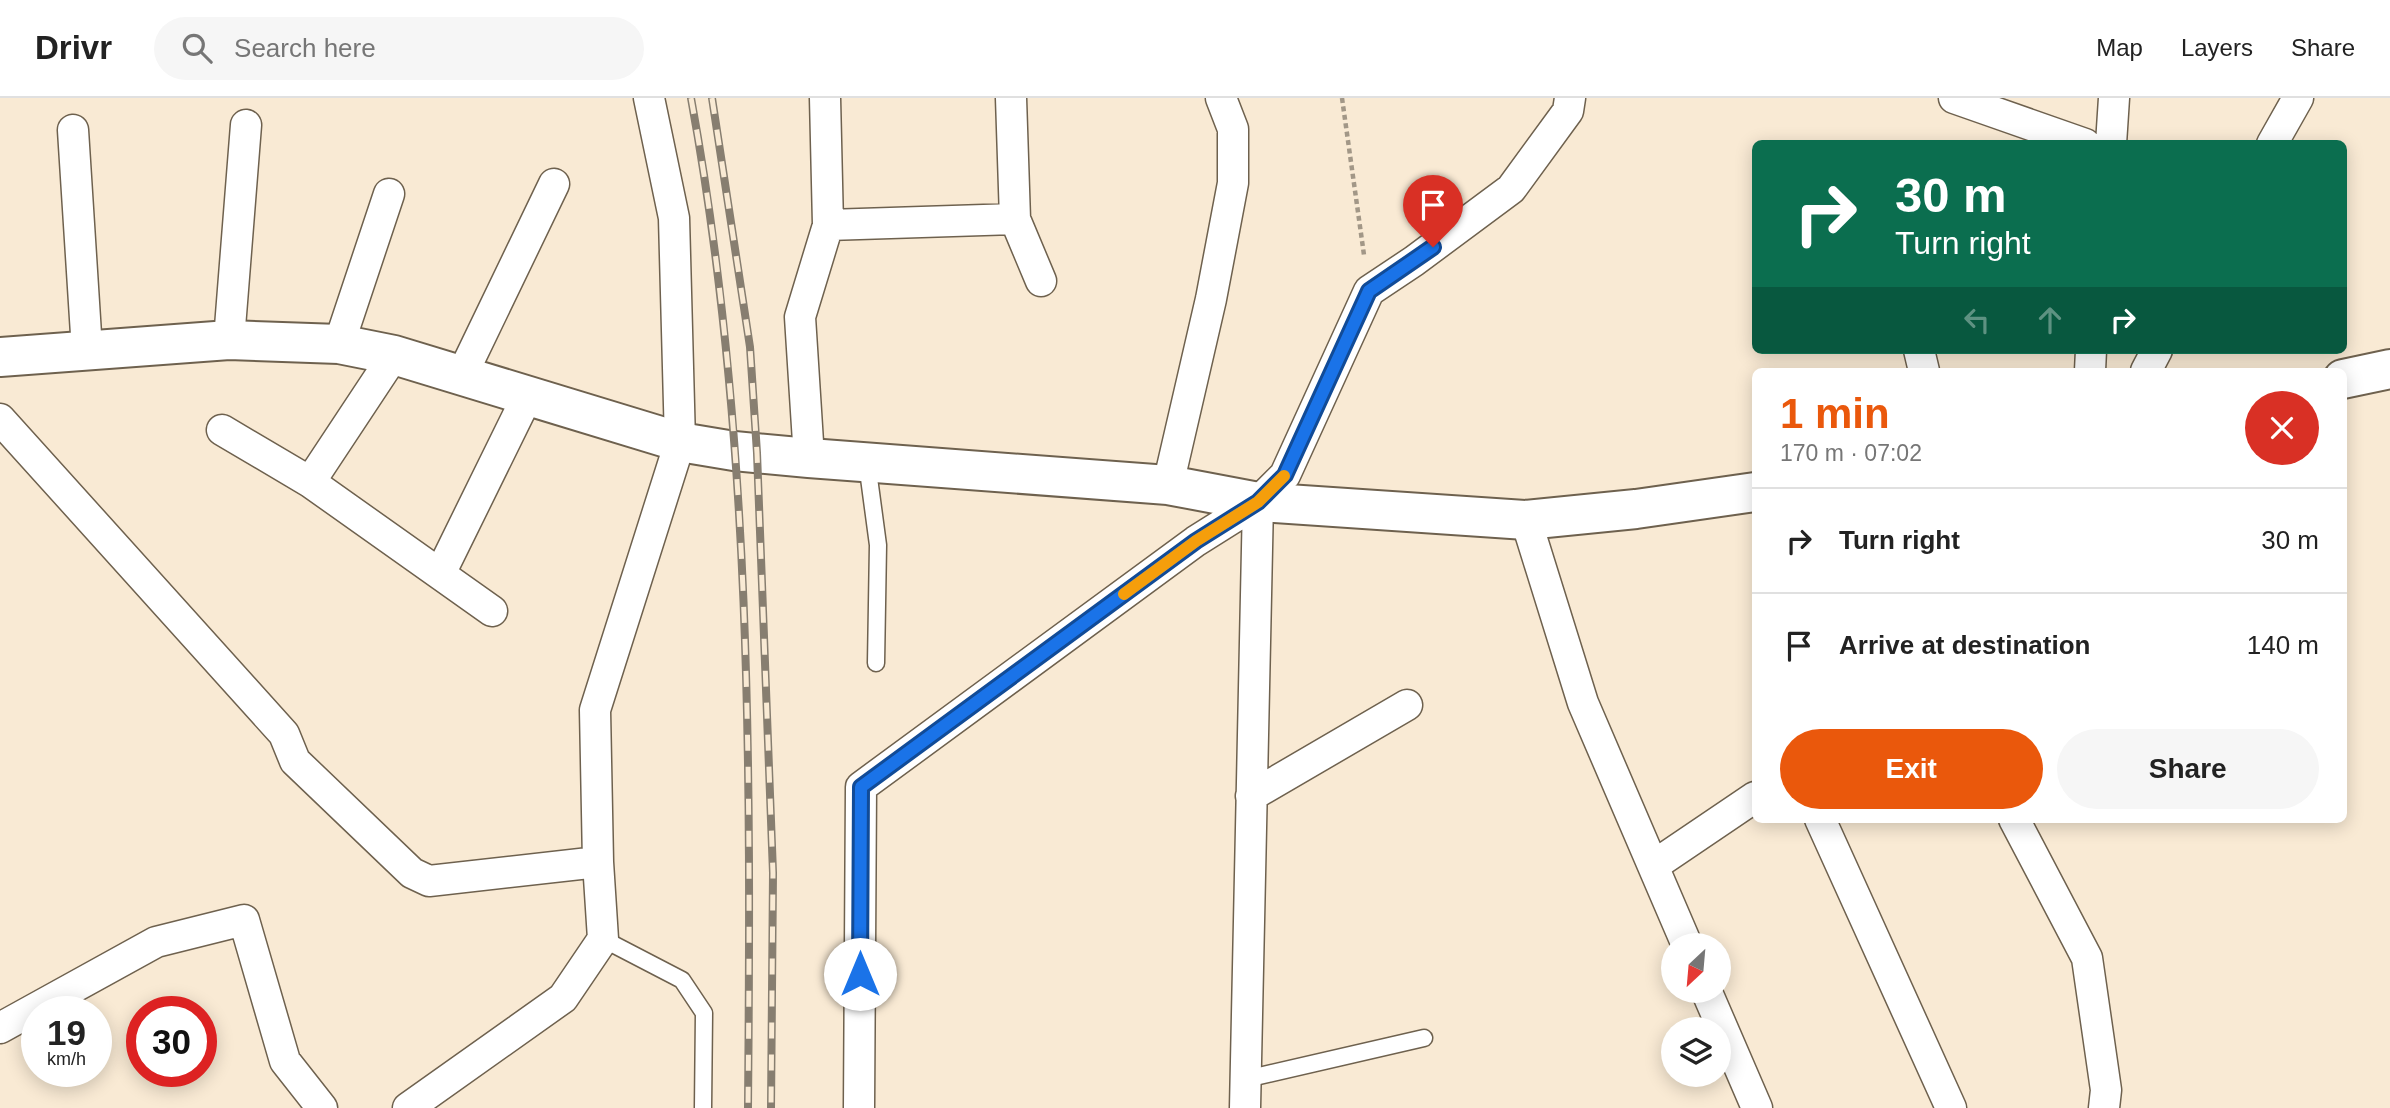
<!DOCTYPE html>
<meta charset="utf-8">
<style>
:root{--surface:#fff;--page:#f6f6f6;--text:#222;--muted:#767676;--line:#e0e0e0;--accent:#ea580c}
body{margin:0;font-family:Helvetica,sans-serif;background:var(--page);color:var(--text);height:100vh;display:flex;flex-direction:column;font-size:26px;white-space:nowrap}
*{box-sizing:border-box;margin:0}
p{font-size:23px;color:var(--muted)}
.icon{flex:none;width:38px;height:38px;fill:none;stroke:currentColor;stroke-width:2;stroke-linecap:round;stroke-linejoin:round}
.map{position:relative;flex:1;overflow:hidden}
.sheet{position:absolute;left:1752px;top:270px;width:595px;height:455px;display:flex;flex-direction:column;background:var(--surface);border-radius:10px;box-shadow:0 4px 18px #0003}
.sheet>*{flex:none}
.hud{position:absolute;left:1752px;top:42px;width:595px;height:214px;border-radius:10px;box-shadow:0 4px 18px #0003;background:#0b6e4f;color:#fff;overflow:hidden}
.needle{width:46px;rotate:206deg}
.controls{position:absolute;left:1661px;top:835px;display:grid;gap:14px}
.controls a{display:grid;place-items:center;width:70px;height:70px;border-radius:50%;background:var(--surface);box-shadow:0 4px 18px #0003;font-size:35px}
.speed{position:absolute;left:21px;top:898px;display:flex;gap:14px;font-size:35px;font-weight:700;text-align:center}
.speed>*{display:grid;place-content:center;width:91px;height:91px;border-radius:50%;background:var(--surface);box-shadow:0 4px 18px #0003;line-height:1}
.speed small{font-size:18px;font-weight:400}
.speed .limit{border:10px solid #d22;background:#fff;color:#111}
.pin{position:absolute;display:grid;place-items:center;width:60px;height:60px;color:#fff;margin:-72px -30px;border-radius:50% 50% 50% 0;rotate:-45deg;box-shadow:0 0 7px #0007}
.pin .icon{rotate:45deg}
.me{position:absolute;width:77px;margin:-38px;rotate:0deg;stroke-linejoin:round;filter:drop-shadow(0 0 5px #0008)}
.turn{display:flex;align-items:center;gap:24px;height:147px;padding:0 28px;font-size:32px}
.turn .icon{width:91px;height:91px;stroke-width:2.5}
.turn b{display:block;font-size:49px;line-height:60px}
.lanes{display:flex;align-items:center;height:66px;padding:0 28px;background:#0003;justify-content:center;gap:35px;direction:ltr}
.lanes .off{opacity:.35}
.round{display:grid;place-items:center;flex:none;width:74px;height:74px;border-radius:37px;background:var(--page)}
.summary{display:flex;align-items:center;justify-content:space-between;height:119px;padding:0 28px}
h1{font-size:42px;font-weight:700;line-height:52px;color:var(--accent)}
.primary-button{display:flex;gap:14px;margin-top:auto;padding:14px 28px}
.primary-button a{flex:1;height:80px;border-radius:42px;background:var(--accent);color:#fff;font-size:28px;font-weight:700;line-height:80px;text-align:center}
.primary-button a+a{background:var(--page);color:var(--text)}
ul{padding:0;list-style:none}
li{display:flex;align-items:center;gap:21px;height:105px;padding:0 28px;border-top:2px solid var(--line)}
li div{flex:1}
li b{display:block;font-size:26px}
li em{font-style:normal}
header{display:flex;align-items:center;gap:42px;box-sizing:border-box;height:98px;padding:0 35px;background:var(--surface);border-bottom:2px solid var(--line)}
header strong{font-size:33px}
nav{display:flex;gap:38px;margin-inline-start:auto;font-size:24px}
.search{width:490px;height:63px;background:var(--page);display:flex;align-items:center;gap:18px;box-sizing:border-box;padding:0 24px;border-radius:38px;color:var(--muted);font-size:26px}
.map>svg:first-child{display:block}
</style>
<header>
<strong>Drivr</strong>
<div class="search"><svg class="icon" aria-label="search" viewBox="0 0 24 24"><circle cx="10" cy="10" r="6"/><path d="M15 15l6 6"/></svg>Search here</div>
<nav><a>Map</a><a>Layers</a><a>Share</a></nav>
</header>
<div class="map">
<svg width="2390" height="1010" viewBox="0 0 2390 1010">
<rect width="100%" height="100%" fill="#f9ead4"/>
<g fill="none" stroke-linecap="round" stroke-linejoin="round">
<g stroke="#6e614e" stroke-width="19">
<path id="service" d="M867,365L878,447L876,565
M603,841L682,882L704,915L703,1010
M1246,981L1424,940"/>
</g>
<g stroke="#6e614e" stroke-width="33">
<path id="minor" d="M1011,0L1015,121L1041,183
M1954,0L2085,46
M73,32L87,252
M2111,46L2114,0
M2272,46L2298,0
M828,127L1015,121
M229,242L246,27
M339,246L389,96
M1919,252L1924,273
M2090,273L2091,252
M2146,273L2157,252
M462,277L554,86
M0,321L284,636L295,663L412,775L429,783L598,764
M222,332L310,384L492,513
M809,360L800,219L828,127L825,0
M310,384L394,257
M1168,387L1211,201L1233,85V31L1221,0
M1526,422L1583,605L1687,847
M440,476L528,297
M1251,698L1407,607
M1820,721L1951,1010
M2014,721L2087,860L2106,992L2104,1010
M1653,768L1755,699
M1706,892L1757,1010
M0,930L156,844L244,822L285,963L322,1010
M408,1010L563,900L603,841L598,764L595,612L680,344L674,120L649,0
M859,1010L861,689L1196,443L1258,404L1285,377L1369,193L1414,163L1511,91L1568,13L1570,0
M1245,1010L1258,404"/>
</g>
<g stroke="#6e614e" stroke-width="42">
<path id="tertiary" d="M0,259L229,242L339,246L394,257L680,344L734,353L809,360L1168,387L1258,404L1526,422L1636,411L1755,394
M2343,281L2390,271"/>
</g>
<path stroke="#a29787" stroke-width="4.5" stroke-dasharray="5 3.5" stroke-linecap="butt" d="M1342,0L1364,157"/>
<use href="#service" stroke="#fff" stroke-width="16"/>
<use href="#minor" stroke="#fff" stroke-width="30"/>
<use href="#tertiary" stroke="#fff" stroke-width="38"/>
<g stroke="#877e70" stroke-width="8">
<path id="rail" d="M691,0C752,333 751,673 748,1010
M712,0L750,249L757,355L773,775L771,1010"/>
</g>
<use href="#rail" stroke="#f9ead4" stroke-width="5" stroke-dasharray="16" stroke-linecap="butt"/>
</g>
<g fill="none" stroke-linecap="round" stroke-linejoin="round">
<g stroke="#114b97" stroke-width="18">
<path id="route" d="M860,876L861,689L1196,443L1258,404L1285,377L1369,193L1433,149"/>
</g>
<use href="#route" stroke="#1a73e8" stroke-width="12"/>
<path stroke="#f59e0b" stroke-width="12" d="M1124,496L1196,443L1258,404L1284,378"/>
</g>
</svg>
<div class="controls">
<a><svg class="needle" viewBox="-14 -14 28 28"><path d="M0-13l5 13h-10z" fill="#e53935"/><path d="M0 13l5-13h-10z" fill="#767676"/></svg></a>
<a><svg class="icon" aria-label="layers" viewBox="0 0 24 24"><path d="M12 4l9 5-9 5-9-5zM3 14l9 5 9-5"/></svg></a>
</div>
<div class="speed"><div>19<small>km/h</small></div><div class="limit">30</div></div>
<div class="pin" style="left:1433px;top:149px;background:#d93025"><svg class="icon" aria-label="arrive" viewBox="0 0 24 24"><path d="M6 21V4h12l-3 4 3 4H6"/></svg></div>
<svg class="me" style="left:860px;top:876px" viewBox="-20 -20 40 40"><circle r="19" fill="#fff"/><path d="M0-13L10 11 0 6-10 11z" fill="#1a73e8"/></svg>
<div class="hud">
<div class="turn"><svg class="icon" aria-label="right" viewBox="0 0 24 24"><path d="M7 20v-9h11M14 6l5 5-5 5"/></svg><div><b>30 m</b>Turn right</div></div>
<div class="lanes"><svg class="icon off" aria-label="left" viewBox="0 0 24 24"><path d="M17 20v-9H6M10 6l-5 5 5 5"/></svg><svg class="icon off" aria-label="ahead" viewBox="0 0 24 24"><path d="M12 20V5M6 11l6-6 6 6"/></svg><svg class="icon" aria-label="right" viewBox="0 0 24 24"><path d="M7 20v-9h11M14 6l5 5-5 5"/></svg></div>
</div>
<section class="sheet">
<div class="summary"><div><h1>1 min</h1><p>170 m · 07:02</p></div><a class="round" style="background:#d93025;color:#fff"><svg class="icon" aria-label="close" viewBox="0 0 24 24"><path d="M6 6l12 12M18 6L6 18"/></svg></a></div>
<ul>
<li><svg class="icon" aria-label="right" viewBox="0 0 24 24"><path d="M7 20v-9h11M14 6l5 5-5 5"/></svg><div><b>Turn right</b></div><em>30 m</em></li>
<li><svg class="icon" aria-label="arrive" viewBox="0 0 24 24"><path d="M6 21V4h12l-3 4 3 4H6"/></svg><div><b>Arrive at destination</b></div><em>140 m</em></li>
</ul>
<div class="primary-button"><a>Exit</a><a>Share</a></div>
</section>
</div>
